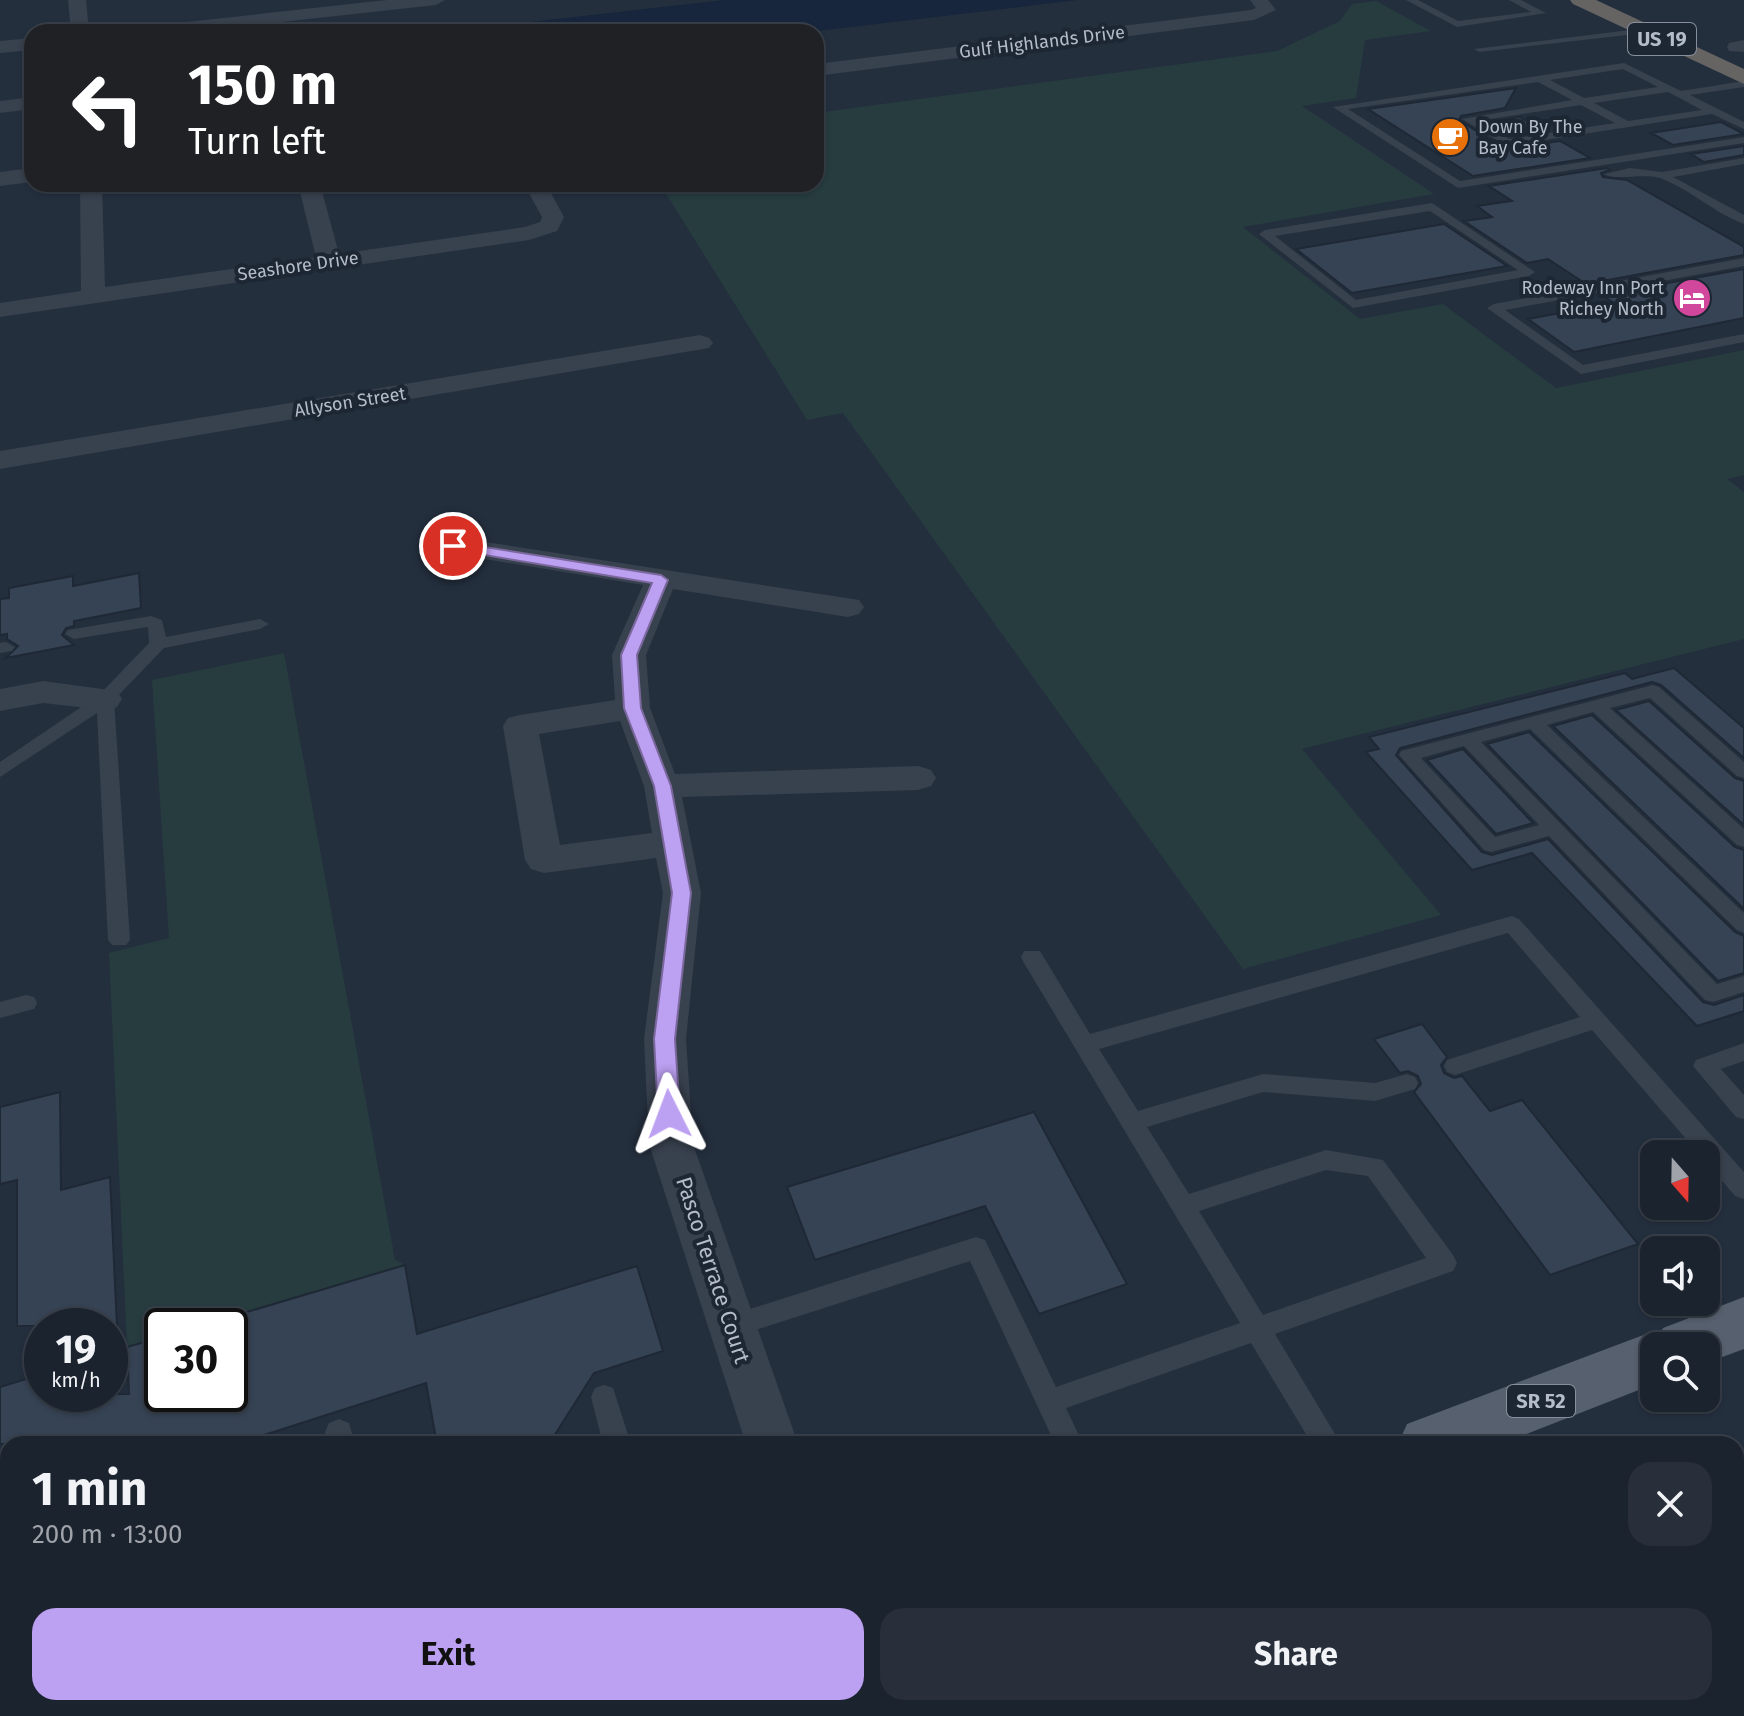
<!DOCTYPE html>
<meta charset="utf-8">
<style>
:root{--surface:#1b232e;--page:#282f3a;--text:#f1f3f6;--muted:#a0a4aa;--line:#39404a;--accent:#bca0f2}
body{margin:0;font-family:"Fira Sans",sans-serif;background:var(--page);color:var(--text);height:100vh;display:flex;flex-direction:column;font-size:30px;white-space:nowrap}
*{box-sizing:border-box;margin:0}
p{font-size:26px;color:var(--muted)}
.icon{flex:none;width:44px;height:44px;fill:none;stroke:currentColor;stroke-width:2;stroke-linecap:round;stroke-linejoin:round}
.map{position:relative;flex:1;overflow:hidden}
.sheet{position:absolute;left:0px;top:1436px;width:1744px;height:280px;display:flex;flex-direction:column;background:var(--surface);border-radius:24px 24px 0 0;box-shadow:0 2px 6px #0004,0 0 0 2px var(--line)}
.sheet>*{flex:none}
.guide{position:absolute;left:24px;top:24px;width:800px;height:168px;border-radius:24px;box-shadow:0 2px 6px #0004,0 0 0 2px var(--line);background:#202124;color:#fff;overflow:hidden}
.needle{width:52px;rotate:160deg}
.tools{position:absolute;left:1640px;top:1140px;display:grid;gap:16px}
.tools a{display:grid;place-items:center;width:80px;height:80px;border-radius:16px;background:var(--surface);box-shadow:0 2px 6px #0004,0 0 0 2px var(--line);font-size:40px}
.speed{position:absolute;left:24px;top:1308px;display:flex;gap:16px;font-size:40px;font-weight:700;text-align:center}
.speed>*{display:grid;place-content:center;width:104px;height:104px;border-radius:50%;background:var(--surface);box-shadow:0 2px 6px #0004,0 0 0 2px var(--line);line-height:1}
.speed small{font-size:20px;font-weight:400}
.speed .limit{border:4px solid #111;border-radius:12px;background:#fff;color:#111}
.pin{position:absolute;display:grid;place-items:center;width:68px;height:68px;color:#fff;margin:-34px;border:4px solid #fff;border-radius:50%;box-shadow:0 2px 8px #0007}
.me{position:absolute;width:88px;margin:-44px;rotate:357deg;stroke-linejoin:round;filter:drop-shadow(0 0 6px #0008)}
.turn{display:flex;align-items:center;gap:28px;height:168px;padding:0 32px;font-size:36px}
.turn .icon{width:104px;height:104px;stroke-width:2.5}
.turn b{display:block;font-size:56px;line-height:68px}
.round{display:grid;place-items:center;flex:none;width:84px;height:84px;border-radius:24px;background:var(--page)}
.summary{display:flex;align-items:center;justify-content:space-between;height:136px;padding:0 32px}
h1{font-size:48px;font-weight:700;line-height:60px}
.primary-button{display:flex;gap:16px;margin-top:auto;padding:16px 32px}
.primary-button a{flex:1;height:92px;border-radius:24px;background:var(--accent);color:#111;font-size:32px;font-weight:700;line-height:92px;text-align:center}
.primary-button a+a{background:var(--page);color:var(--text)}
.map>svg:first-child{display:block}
</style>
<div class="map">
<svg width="1744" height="1716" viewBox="0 0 1744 1716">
<rect width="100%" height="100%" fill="#242f3e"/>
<path fill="#263c3f" d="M1376,1L1431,31L1365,40L1356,98L1302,106L1434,194L1243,227L1360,319L1443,304L1556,388L1744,350V475L1727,479L1744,492V639L1302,749L1441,915L1243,969L843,413L807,420L660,184H816V113L1277,51L1340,21L1352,4Z
M284,653L395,1260L405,1265L198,1326H162V1337L127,1347L109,953L169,938L152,680Z"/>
<path fill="#17263c" d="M724,0H1078L810,32H443Z"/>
<path fill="#364354" stroke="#1f2835" stroke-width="2" d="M1516,88L1505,108L1461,116L1459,120L1505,149L1560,141L1590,158L1473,176L1368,109Z
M1520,117L1543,131L1510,136L1486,123Z
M1721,122L1744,134L1673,145L1651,133Z
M1744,146V155L1704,162L1691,154Z
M1607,168L1610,170L1601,173L1603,177L1627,180L1744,247V255L1586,284L1548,259L1527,263L1464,221L1492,217L1477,206L1512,201L1489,186Z
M1444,224L1507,266L1352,293L1296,249Z
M1744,269V318L1574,352L1528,319L1614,303L1602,295Z
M139,573L141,608L74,621V626L66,628L62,635L74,645L6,658L18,646L7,639V634L0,635V599L9,598V588L73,576V586Z
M1674,668L1744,728V758L1661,685L1652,682L1400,748L1396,755L1482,852L1492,855L1548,839L1703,1002L1714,1005L1744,995V1011L1697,1026L1532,853L1472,870L1366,752L1379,749L1369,737L1625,673L1632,679Z
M1649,701L1735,778L1744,781V825L1616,710Z
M1592,715L1735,847L1744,850V909L1553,726Z
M1529,732L1735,932L1744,936V973L1718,981L1487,744Z
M1463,749L1533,823L1496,834L1427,760Z
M1422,1024L1447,1057L1441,1065L1444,1073L1454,1078L1462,1076L1490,1111L1522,1100L1638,1244L1550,1275L1414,1092L1421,1084L1418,1076L1408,1071L1400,1073L1374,1039Z
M60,1092L61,1190L110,1177L117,1326H17V1180L0,1184V1107Z
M1034,1112L1127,1284L1039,1314L985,1206L815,1260L787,1187Z
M405,1265L417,1334L637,1266L663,1351L594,1373L549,1444H437L426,1383L258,1437L259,1444H0V1387L42,1374V1394H129L127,1347L162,1337V1394H230V1317Z"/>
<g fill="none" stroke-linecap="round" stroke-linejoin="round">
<path fill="#38414e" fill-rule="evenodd" d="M1406,0H1418L1458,21L1531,12L1509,0H1521L1546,13L1457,27Z
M1647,28L1644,33L1479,52L1474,49Z
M1624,63L1681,91L1744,81V87L1690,95L1744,122V129L1712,114L1507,146L1462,119L1572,100L1538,82L1348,109L1460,181L1744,137V143L1458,188L1333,107ZM1623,69L1658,87L1584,98L1550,80ZM1668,92L1702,110L1628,121L1594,103ZM1581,105L1615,123L1509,139L1477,121Z
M1744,158V164L1673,177L1744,215V224C1714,213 1690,189 1660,178C1644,173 1615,181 1604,174L1630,168L1662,172Z
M1432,203L1535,272L1529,276L1353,308L1259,234L1265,230ZM1430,211L1518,270L1356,300L1275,236Z
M1744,258V266L1505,310L1583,365L1744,334V342L1581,374L1487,308L1494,304Z
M151,616L162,620L166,637L260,619L269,624L260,629L164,648L114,700L130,940L126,945H112L108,940L97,713L0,777V762L99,695L149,643L148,627L74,639L65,634L68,630Z
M6,642L15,647L12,651L0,653V643Z
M1653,685L1659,687L1744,762V778L1737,776L1650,698L1610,708L1744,829V847L1737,845L1593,712L1547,725L1744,913V933L1737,930L1530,729L1481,742L1717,984L1744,976V992L1713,1002L1705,1000L1549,836L1491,852L1484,850L1399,755L1401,751ZM1464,746L1539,825L1495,837L1421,758Z
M1512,916L1519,919L1744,1172V1199L1735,1196L1706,1162V1154H1699L1592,1030L1455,1075L1447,1072L1444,1066L1447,1060L1580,1017L1508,933L1099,1049L1138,1111L1263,1074L1375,1083L1407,1074L1415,1077L1418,1083L1415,1089L1375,1101L1263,1092L1147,1127L1189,1194L1326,1150L1383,1160L1453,1255L1457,1263L1453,1271L1275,1334L1341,1444H1312L1251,1343L1066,1408L1083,1444H1055L970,1261L731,1338L722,1334L718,1326L722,1318L976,1237L985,1240L1056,1387L1240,1323L1024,963L1021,957L1024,951H1040L1090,1034ZM1326,1170L1368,1176L1426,1258L1263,1315L1199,1211Z
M26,995L34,997L37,1003L34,1009L0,1018V1002Z
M1744,1043V1061L1721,1069L1744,1095V1119L1736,1117L1693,1066L1696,1060Z
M604,1385L613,1388L631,1444H603L591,1397L595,1388Z
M339,1419L349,1423L355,1444H327L325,1432L329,1423Z
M1744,1622V1652L1741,1653L1744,1654V1692L1736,1689V1625Z
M209,1708H259L256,1716H206Z
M364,1708H394L395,1716H365Z
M1231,1708H1262L1265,1716H1234Z"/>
<path fill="#38414e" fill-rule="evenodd" d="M68,0H86L89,32H71Z
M387,0H445L436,5L191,32H132L141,27Z
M1250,0H1268L1276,10L1254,20L816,76V64L1251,10L1256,8Z
M32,38V50L0,53V41Z
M1744,40V52L1729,51L1727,47L1729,43Z
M32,97V109L0,113V101Z
M32,168V182L0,186V172Z
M80,184H102L105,287L316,257L298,184H320L339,254L525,227L540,222L542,217L524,184H546L564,217L557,231L529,240L0,317V303L81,291Z
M700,335L709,338L713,343L709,348L0,469V451Z
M453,537L859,600L864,607L859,614L848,617L673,589L646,655L650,708L675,774L918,766L931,770L936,778L931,786L918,790L682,797L701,893L686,1039L693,1144L798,1444H746L649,1144L644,1039L663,893L656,858L544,873L531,869L525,860L503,726L508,718L520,715L615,700L612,655L643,585L442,552L438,546L442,540ZM620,721L644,786L652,833L560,845L539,734Z
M43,681L117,691L122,699L117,707L105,710L43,703L0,711V689Z"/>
<path fill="#56606e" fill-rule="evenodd" d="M1744,1297V1349L1706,1363V1346H1654V1384L1501,1444H1398L1407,1424L1654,1331L1660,1333L1663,1328Z
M1744,1458V1518L1736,1521V1461Z
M687,1708H773L769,1716H684Z
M1161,1708H1245L1241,1716H1158Z"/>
<path fill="#656462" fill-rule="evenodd" d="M1570,0H1596L1744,69V84L1573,4Z"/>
</g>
<path fill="#bca0f2" stroke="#7a689d" stroke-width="2" d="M453,542L661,575L668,580L637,655L641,708L671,786L691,893L675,1039L680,1114L676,1120L669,1122L662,1120L658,1114L654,1039L672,893L654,786L624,708L621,655L652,583L448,549V543Z"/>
<defs>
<g id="cafe-disc" transform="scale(2)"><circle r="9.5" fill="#e8710a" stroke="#1d2633"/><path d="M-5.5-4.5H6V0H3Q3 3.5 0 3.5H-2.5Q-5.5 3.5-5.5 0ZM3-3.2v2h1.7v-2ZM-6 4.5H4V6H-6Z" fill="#fff"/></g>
<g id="hotel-disc" transform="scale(2)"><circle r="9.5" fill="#d1479c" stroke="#1d2633"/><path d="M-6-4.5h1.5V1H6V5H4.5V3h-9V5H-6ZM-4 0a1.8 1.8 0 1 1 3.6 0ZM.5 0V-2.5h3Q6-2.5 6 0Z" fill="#fff"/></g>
</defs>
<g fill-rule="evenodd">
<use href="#cafe-disc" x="1450" y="137"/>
<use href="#hotel-disc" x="1692" y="298"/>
</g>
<g text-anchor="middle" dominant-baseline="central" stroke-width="8" stroke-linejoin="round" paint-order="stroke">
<g font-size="18" fill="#b4bcc9" stroke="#1d2633">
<text transform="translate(1042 42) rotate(-7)">Gulf Highlands Drive</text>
<text transform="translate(298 266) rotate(-8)">Seashore Drive</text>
<text transform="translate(350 402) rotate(-9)">Allyson Street</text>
</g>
<g font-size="18" fill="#b4bcc9" stroke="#1d2633" text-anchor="start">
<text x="1478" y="127">Down By The<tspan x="1478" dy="21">Bay Cafe</tspan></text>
<text x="1664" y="288" text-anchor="end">Rodeway Inn Port<tspan x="1664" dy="21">Richey North</tspan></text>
</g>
<g fill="#1d2633" stroke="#878f9c" stroke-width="2">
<rect x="1628" y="23" width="68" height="32" rx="6"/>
<rect x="1507" y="1385" width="68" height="32" rx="6"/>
</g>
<g font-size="20" font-weight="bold" fill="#b4bcc9">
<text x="1662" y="39">US 19</text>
<text x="1541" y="1401">SR 52</text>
</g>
<g font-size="22" fill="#b4bcc9" stroke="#1d2633">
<text transform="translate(713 1270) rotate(72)">Pasco Terrace Court</text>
</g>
</g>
</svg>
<div class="tools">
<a><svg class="needle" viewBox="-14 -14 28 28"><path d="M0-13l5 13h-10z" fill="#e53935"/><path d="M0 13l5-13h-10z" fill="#a0a4aa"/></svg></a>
<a><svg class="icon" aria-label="sound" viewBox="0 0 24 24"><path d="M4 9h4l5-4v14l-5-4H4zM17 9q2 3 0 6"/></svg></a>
<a><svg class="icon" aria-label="search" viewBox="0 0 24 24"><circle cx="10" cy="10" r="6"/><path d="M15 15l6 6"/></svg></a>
</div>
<div class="speed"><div>19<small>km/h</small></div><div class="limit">30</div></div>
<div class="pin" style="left:453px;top:546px;background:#d93025"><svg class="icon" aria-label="arrive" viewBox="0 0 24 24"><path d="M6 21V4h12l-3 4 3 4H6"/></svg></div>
<svg class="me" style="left:669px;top:1114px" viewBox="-20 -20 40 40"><path d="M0-17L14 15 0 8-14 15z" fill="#bca0f2" stroke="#fff" stroke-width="4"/></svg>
<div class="guide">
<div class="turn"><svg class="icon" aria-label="left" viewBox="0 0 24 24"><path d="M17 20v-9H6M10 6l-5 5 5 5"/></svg><div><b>150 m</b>Turn left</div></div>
</div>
<section class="sheet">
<div class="summary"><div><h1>1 min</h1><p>200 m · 13:00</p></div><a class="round"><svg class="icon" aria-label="close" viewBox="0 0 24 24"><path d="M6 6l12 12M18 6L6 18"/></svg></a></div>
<div class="primary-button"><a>Exit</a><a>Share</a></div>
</section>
</div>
